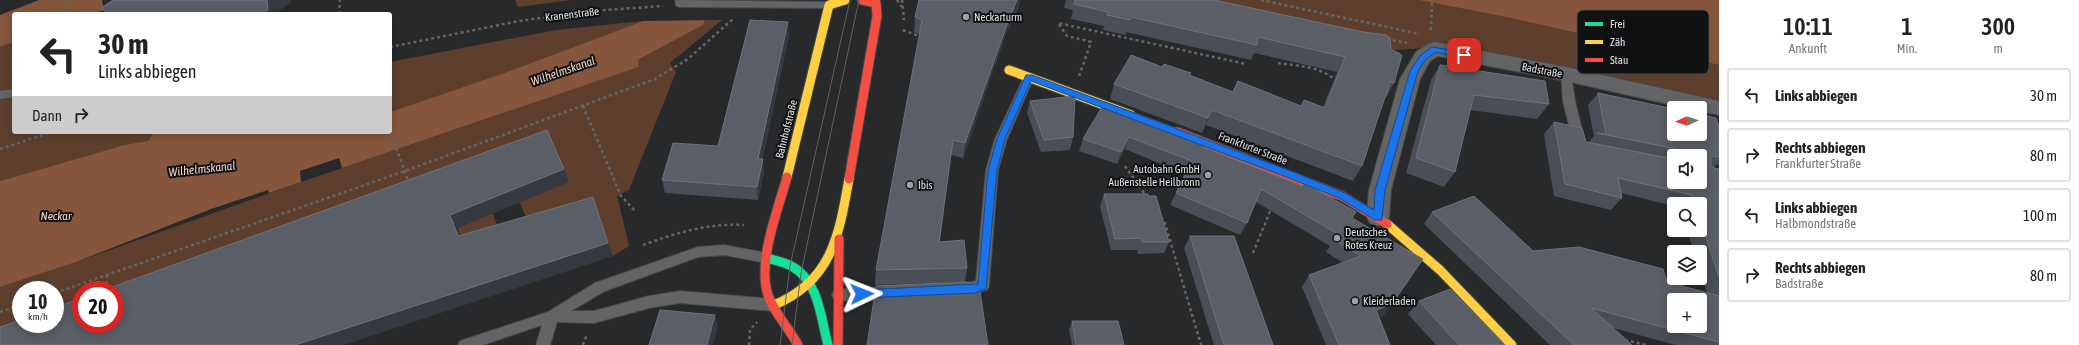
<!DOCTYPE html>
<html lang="de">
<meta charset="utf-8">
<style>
:root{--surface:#fff;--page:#f2f2f2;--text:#222;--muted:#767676;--line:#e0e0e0}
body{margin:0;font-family:"Asap Condensed",sans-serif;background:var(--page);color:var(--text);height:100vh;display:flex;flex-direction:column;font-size:15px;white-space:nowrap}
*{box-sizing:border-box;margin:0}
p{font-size:13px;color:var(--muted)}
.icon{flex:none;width:22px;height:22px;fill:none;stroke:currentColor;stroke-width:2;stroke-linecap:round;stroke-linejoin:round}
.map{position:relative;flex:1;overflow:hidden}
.drawer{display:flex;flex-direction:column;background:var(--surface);width:360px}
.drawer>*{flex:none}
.guide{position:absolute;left:12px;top:12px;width:380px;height:122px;border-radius:4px;box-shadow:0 2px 10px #0003;background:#fff;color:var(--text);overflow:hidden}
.needle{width:26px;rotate:267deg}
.tools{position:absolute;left:1667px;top:101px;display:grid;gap:8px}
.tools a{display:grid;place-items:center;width:40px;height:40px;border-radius:4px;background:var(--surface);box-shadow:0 2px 10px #0003;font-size:20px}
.speed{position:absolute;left:12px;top:281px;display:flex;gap:8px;font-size:20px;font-weight:700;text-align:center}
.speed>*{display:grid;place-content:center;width:52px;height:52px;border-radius:50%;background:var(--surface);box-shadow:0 2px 10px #0003;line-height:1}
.speed small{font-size:10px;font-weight:400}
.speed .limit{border:6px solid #d22;background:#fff;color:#111}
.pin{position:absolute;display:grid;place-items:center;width:34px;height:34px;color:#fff;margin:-17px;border-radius:8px;box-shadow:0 2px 6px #0006}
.me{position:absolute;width:44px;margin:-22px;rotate:88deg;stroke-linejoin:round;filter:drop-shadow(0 0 3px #0008)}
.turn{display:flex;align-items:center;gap:14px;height:84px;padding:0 20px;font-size:18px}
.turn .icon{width:52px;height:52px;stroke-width:2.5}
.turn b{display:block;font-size:28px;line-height:34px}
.then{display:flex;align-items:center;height:38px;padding:0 20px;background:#0003;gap:8px;font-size:15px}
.eta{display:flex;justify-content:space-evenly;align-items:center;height:68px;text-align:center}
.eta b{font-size:24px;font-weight:600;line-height:28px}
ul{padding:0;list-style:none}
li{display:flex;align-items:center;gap:12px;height:54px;margin:0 8px 6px;padding:0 12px;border:2px solid var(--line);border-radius:4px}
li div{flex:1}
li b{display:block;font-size:15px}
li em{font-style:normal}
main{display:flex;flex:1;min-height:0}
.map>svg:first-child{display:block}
</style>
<main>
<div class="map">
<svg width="1719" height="345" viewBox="0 0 1719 345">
<rect width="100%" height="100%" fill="#28292b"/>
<path fill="#5e3f2e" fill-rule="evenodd" d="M515,0H572L518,7Z
M1179,0H1418L1511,18L1719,65V103L1440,47L1396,50Z
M705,20H722L670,63L676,72L629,190L617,196L629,246L613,256L531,230L520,203L115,290H81V316L0,345V287L76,262L301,182L639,67L638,60L703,25ZM21,290H55V324H21Z
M643,21L504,73L390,112V62L556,30Z
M14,42V132H297L207,133L124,145L0,181V47Z
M492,212L503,239L447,257L439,231Z"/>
<path fill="#86563c" d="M39,0H102L104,10L92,14H14V42L0,47V15Z
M699,0L705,20L703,25L638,60L639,67L342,168L339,158L300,171L301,182L269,193L268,190L211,209L76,262L0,287V181L124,145L148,141L153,134L390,132V112L504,73Z
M1418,0H1719V65L1511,18Z"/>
<path fill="#28292b" d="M694,0H753L710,20L643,21L644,19Z"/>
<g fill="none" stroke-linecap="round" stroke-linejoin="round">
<g stroke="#464749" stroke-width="2">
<path id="lane" d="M675,0L829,2L834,5L829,8L680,7L676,6Z
M1566,70L1571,74L1575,101L1585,142L1579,146L1573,142L1563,101L1561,74Z
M1029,73L1034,77L1007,139L998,170L989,286L987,290L964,295L959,293L957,289L959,285L976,281L986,170L995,139L1024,77Z
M14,89V97L0,99V91Z
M724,245L767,253L772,254L773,258L772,262L767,263L724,255L698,257L605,291L571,311H594L649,296L680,291L774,299L779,301L781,305L779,309L774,311L680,303L649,308L594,323L557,322L550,345H536L542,325L483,345H458L460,341L548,312L595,283L698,247Z
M890,287L895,289L897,293L895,297L890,299L839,301L834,299L832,295L834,291L839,289Z"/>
</g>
<g stroke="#464749" stroke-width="2">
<path id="street" d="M1435,42L1566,67L1719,101V115L1700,111V108H1686L1566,81L1438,56L1430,61L1420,79L1391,190L1389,217L1386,223L1378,226L1370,223L1367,217L1369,190L1400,79L1416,52L1428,44Z"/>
</g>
<g stroke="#464749" stroke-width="11">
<path id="fast" d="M767,258C776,261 785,262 793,267C819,282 821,319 828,345"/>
</g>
<g stroke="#464749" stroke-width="11">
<path id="slow" d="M1009,70L1131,115
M787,177L829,5L845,0
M1387,224L1440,270L1512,345
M774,305C832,281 839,235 849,179"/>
</g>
<g stroke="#464749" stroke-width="11">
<path id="jam" d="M1177,132L1342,196L1387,224
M787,177C778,210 757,262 768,295C774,313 789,328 798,345
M849,179L877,16L876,3L862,0
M838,345L839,239"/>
</g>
<path stroke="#646566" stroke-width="2.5" stroke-dasharray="3 3" stroke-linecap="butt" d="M65,0L73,14
M897,0L902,7
M902,0L904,20
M1261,0L1420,34
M339,14L340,0
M903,30L921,37
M1431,30L1432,3
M1387,39L1407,43
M390,47L519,21L591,11L663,6
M1278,63C1298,66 1321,66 1336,81
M1079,76L1091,42L1067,36L1058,23L1246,64
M583,106L621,196L635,211
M390,131L409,183
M0,149L52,132
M1125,166L1147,197
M1161,217L1165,223L1201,345
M643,245C676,233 708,223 744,225
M1253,253L1271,209
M106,290L107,275
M55,293L405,171L655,79L688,59L733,19
M0,312L21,305
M1625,340L1646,345
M583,345L587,334
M749,345L750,330L757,322"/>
<use href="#lane" fill="#636465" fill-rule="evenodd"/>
<use href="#street" fill="#636465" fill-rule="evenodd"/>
<use href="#fast" stroke="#16e098" stroke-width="9"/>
<use href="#slow" stroke="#ffcf43" stroke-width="9"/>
<use href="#jam" stroke="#f24e42" stroke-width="9"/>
<path stroke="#5f6062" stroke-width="1" d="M780,345L790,266L850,0
M792,345L801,273L859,0"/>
</g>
<path fill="#4a4e57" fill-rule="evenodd" d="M919,0H1020L1019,7L1006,34L963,158L951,155L940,242L967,268L965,282L875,285L876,270L920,34L914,33L915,17Z
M1066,0H1214L1363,32L1394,83L1386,98H1384L1362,166L1353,181L1206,125L1202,133L1110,99L1114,84L1162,67L1191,73L1190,75L1233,92L1301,106L1304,100L1323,107L1337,72L1254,53L1251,60L1126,32V35L1103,30L1104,26L1071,19L1073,10L1064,8Z
M789,36L762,159L764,172L758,200L665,193L662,180L718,146Z
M1440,65L1549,104L1537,119L1470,110L1455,172L1444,187L1406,173L1431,80Z
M1598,93L1719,124V165L1717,164L1713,168L1719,169V345H1676L1613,328L1632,345H1550L1424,224L1432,212L1533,251L1667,282L1707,293L1700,271V252H1694L1687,230H1700V204H1674V206L1621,193L1622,198L1611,210L1554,196L1544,134L1554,122L1586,142H1589L1594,136L1588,105ZM1674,156H1700L1674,182Z
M1030,101L1073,137L1070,150L1041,152L1027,113Z
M1105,102L1203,147L1356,212L1352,218L1383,316L1379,317L1390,345H1326L1302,287L1309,275L1343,263L1326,252L1330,246L1256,202L1247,223L1240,235L1170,205L1176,193L1185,174L1125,149L1117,164L1079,151L1083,139Z
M1104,194L1169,242L1164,253L1138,254L1137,250H1111L1100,206Z
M1190,236L1273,345H1214L1184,248Z
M1419,301L1505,345H1436L1408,314Z
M1072,321L1124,345H1072L1069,330Z"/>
<path fill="#36393f" d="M267,0H290L291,2L275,14H258Z
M1017,0H1020L1019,7L1006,34L963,158L965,143L1009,19Z
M788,22L789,36L760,172L758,159Z
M1212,110L1206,125L1202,133L1208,118Z
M1129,137L1125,149L1117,164L1121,152Z
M763,159L764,172L758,200L757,187Z
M564,169L569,182L458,228L465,249L458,236L450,215Z
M608,243L613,256L344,345H295Z
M1392,304L1383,316L1367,322L1376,310Z
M715,315L718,326L713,345H707Z"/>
<path fill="#5a5e66" stroke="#6f727a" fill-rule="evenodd" d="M113,0H267L268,10L258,14H103L105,12L101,8Z
M919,0H1017L1009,19L965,143L953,140L939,242L964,240L967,268L876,270L922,20L915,17Z
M1075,0H1214L1363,32L1386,35L1390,38L1391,49L1402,55L1394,83L1390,82L1362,166L1212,110L1208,118L1114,84L1131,55L1162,67L1164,64L1191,73L1189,75L1233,92L1238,81L1301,106L1304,100L1325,108L1345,57L1258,37L1257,45L1131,17L1130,20L1107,15L1108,12L1074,4Z
M750,20L788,22L758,159H763L757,187L662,180L673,143L718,146Z
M1440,65L1545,81L1549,104L1474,95L1455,172L1416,158Z
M1598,93L1674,109V134H1700V114L1716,118L1718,124H1719V157L1711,156V167L1719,169V277L1700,219V204H1695L1692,195L1618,178L1622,198L1565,184L1554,122L1582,128L1586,142L1674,159V182H1700V156H1686V151L1597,133L1606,134Z
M1075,96L1073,137L1044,140L1030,101Z
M1105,102L1205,139L1203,147L1302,186L1305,183L1356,212L1352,218L1423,259L1392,304L1376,310L1390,345H1339L1334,333L1309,275L1361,256L1334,240L1338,234L1261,189L1247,223L1176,193L1192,161L1129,137L1121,152L1083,139Z
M547,130L564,169L450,215L458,236L593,197L608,243L295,345H0V327L21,320V324H55V308L81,298V324H115V290H104Z
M1104,194H1148V196H1156L1169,242H1142L1141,238L1115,239Z
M1474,196L1533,251L1579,247L1663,269L1667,282L1719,296V342L1591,308L1632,345H1574L1432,212ZM1674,300H1700V326H1674Z
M1190,236H1234L1273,345H1224Z
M969,282L970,285H979L988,345H867L876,286Z
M1450,289L1505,345H1459L1419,301Z
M660,310L715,315L707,345H649Z
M1072,321H1118L1124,345H1076Z"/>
<path fill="#1a73e8" stroke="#114b97" d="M1432,47L1464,52L1468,55L1464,58L1436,52L1426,59L1418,71L1385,190L1382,220H1375L1339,198L1289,178L1031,81L1005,139L997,170L986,289L975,293L862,298L857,294L862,290L978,284L988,170L997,139L1026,75H1032L1296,173L1345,193L1374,210L1375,190L1410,71L1420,56Z"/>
<g fill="#9fa0a2" stroke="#101113" stroke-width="1.5">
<circle cx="966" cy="17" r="4"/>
<circle cx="1208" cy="175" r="4"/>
<circle cx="910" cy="185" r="4"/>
<circle cx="1337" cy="238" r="4"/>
<circle cx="1355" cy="301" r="4"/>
</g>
<g text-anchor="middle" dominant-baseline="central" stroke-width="4" stroke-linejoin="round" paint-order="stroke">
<g font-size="11" fill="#dfe0e2" stroke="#101113">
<text transform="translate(572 14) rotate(-7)">Kranenstraße</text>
<text transform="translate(1542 70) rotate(11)">Badstraße</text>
<text transform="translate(786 129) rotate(-76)">Bahnhofstraße</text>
<text transform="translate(1253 148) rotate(21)">Frankfurter Straße</text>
</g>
<g font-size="11" fill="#dfe0e2" stroke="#101113" text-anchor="start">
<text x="974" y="17">Neckarturm</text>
<text x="1200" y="169" text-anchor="end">Autobahn GmbH<tspan x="1200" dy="13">Außenstelle Heilbronn</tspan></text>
<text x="918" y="185">Ibis</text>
<text x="1345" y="232">Deutsches<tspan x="1345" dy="13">Rotes Kreuz</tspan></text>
<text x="1363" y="301">Kleiderladen</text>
</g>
<g font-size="12" font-style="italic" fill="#f6d5c3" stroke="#101113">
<text transform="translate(563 71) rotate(-19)">Wilhelmskanal</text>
<text transform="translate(202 169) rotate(-6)">Wilhelmskanal</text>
<text x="56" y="216">Neckar</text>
</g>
</g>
<rect x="1577" y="10" width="132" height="64" rx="6" fill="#101113" stroke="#4e4f51" stroke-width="1"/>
<rect x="1585" y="22" width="18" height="4" fill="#16e098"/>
<rect x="1585" y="40" width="18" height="4" fill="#ffcf43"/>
<rect x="1585" y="58" width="18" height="4" fill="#f24e42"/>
<g font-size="11" fill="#dfe0e2">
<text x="1610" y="28">Frei</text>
<text x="1610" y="46">Zäh</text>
<text x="1610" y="64">Stau</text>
</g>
</svg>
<div class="tools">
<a><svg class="needle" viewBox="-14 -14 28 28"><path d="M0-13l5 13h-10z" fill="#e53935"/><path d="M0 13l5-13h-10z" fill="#767676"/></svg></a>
<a><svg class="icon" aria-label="sound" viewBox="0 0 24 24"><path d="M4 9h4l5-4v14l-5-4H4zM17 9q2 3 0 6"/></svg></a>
<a><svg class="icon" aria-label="search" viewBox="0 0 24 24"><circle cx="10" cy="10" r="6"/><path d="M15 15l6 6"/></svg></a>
<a><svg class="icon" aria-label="layers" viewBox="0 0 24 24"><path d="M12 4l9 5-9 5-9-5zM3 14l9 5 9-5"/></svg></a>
<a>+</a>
</div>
<div class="speed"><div>10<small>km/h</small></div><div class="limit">20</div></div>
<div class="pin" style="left:1464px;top:55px;background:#d93025"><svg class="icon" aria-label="arrive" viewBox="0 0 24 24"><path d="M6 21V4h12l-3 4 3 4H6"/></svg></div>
<svg class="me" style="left:862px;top:294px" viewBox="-20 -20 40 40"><path d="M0-17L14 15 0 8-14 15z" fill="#1a73e8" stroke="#fff" stroke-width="4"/></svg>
<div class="guide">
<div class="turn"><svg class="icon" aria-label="left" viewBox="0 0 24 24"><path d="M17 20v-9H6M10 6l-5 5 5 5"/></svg><div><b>30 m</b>Links abbiegen</div></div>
<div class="then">Dann<svg class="icon" aria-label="right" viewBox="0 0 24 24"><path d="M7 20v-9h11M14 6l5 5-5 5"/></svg></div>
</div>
</div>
<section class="drawer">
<div class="eta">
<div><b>10:11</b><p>Ankunft</p></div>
<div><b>1</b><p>Min.</p></div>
<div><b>300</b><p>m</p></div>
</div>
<ul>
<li><svg class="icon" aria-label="left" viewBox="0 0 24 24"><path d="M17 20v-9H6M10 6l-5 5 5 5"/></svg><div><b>Links abbiegen</b></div><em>30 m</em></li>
<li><svg class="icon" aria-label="right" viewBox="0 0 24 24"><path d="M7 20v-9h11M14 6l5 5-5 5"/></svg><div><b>Rechts abbiegen</b><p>Frankfurter Straße</p></div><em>80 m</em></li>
<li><svg class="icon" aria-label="left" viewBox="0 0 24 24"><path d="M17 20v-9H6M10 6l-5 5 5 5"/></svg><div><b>Links abbiegen</b><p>Halbmondstraße</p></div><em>100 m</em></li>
<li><svg class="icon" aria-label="right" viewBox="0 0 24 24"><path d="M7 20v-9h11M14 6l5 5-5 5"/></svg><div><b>Rechts abbiegen</b><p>Badstraße</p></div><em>80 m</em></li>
</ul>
</section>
</main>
